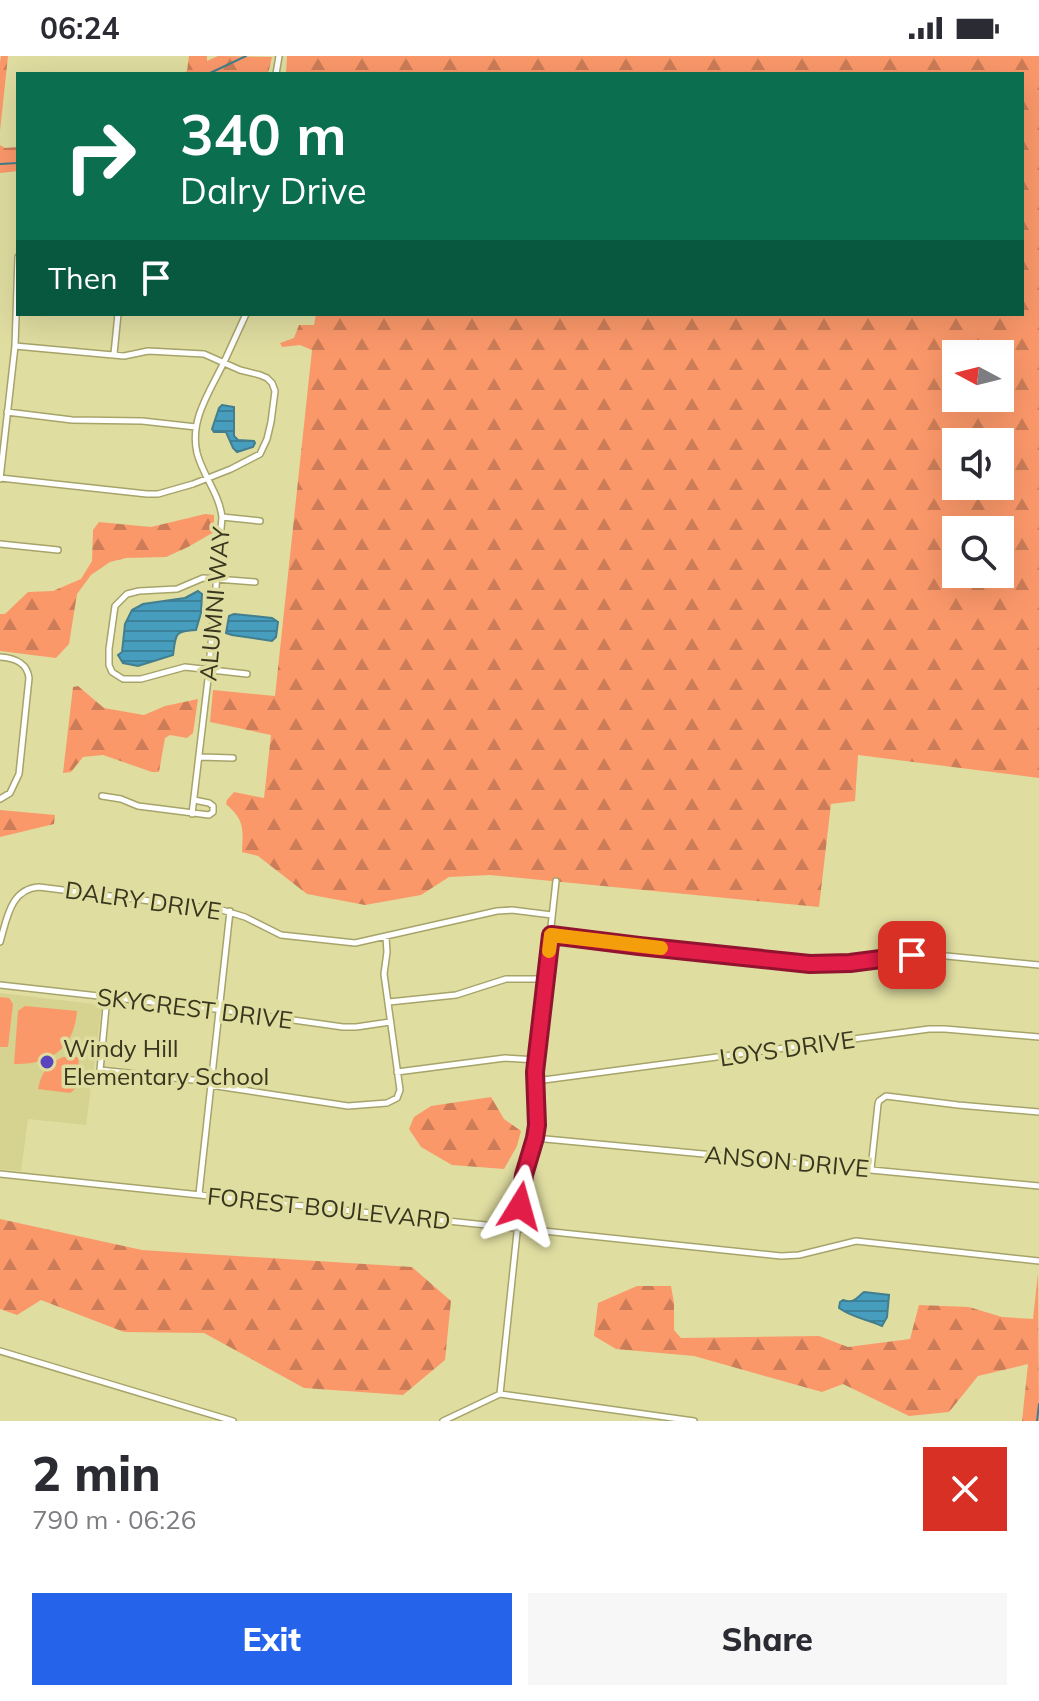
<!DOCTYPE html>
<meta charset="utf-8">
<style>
:root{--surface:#fff;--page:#f7f7f7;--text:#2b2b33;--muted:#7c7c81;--accent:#2563eb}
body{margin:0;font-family:Mulish,sans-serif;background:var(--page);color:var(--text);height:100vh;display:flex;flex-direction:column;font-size:30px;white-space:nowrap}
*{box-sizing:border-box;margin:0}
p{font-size:26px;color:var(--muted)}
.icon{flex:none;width:44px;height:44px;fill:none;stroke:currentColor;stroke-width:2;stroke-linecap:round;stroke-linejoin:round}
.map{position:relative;height:1365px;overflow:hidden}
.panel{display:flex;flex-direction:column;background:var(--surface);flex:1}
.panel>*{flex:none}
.banner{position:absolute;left:16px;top:16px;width:1008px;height:244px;border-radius:0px;box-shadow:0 8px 32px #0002;background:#0b6e4f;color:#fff;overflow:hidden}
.needle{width:52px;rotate:277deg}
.fabs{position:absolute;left:942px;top:284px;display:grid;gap:16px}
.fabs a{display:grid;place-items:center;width:72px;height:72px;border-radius:0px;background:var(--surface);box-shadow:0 8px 32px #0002;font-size:40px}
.pin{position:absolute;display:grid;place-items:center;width:68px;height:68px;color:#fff;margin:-34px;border-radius:16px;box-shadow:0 4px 12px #0006}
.me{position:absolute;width:88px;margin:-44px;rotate:8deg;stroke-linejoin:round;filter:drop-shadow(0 0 6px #0008)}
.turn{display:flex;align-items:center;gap:28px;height:168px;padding:0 32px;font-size:36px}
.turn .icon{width:104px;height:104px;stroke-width:2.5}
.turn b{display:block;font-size:56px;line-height:68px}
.then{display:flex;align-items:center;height:76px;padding:0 32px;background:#0003;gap:16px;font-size:30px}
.round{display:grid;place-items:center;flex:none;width:84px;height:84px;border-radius:0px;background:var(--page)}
.headline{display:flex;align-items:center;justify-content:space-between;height:136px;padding:0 32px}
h1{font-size:48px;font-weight:800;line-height:60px}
.action{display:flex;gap:16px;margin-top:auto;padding:16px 32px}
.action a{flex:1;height:92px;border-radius:0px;background:var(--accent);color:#fff;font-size:32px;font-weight:800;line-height:92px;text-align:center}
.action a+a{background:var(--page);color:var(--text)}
.status{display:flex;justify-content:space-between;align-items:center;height:56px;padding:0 40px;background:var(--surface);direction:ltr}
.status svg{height:22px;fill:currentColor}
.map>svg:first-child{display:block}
</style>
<div class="status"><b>06:24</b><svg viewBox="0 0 49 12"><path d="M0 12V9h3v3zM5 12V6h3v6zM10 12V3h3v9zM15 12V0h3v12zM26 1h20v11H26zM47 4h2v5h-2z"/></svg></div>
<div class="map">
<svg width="1039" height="1365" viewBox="0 0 1039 1365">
<defs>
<pattern id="forest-firs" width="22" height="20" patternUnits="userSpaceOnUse" patternTransform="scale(2)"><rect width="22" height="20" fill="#fb986a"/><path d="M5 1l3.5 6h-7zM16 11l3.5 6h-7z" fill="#cc7d57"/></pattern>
<pattern id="water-rules" width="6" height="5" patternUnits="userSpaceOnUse" patternTransform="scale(2)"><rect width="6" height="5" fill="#469dbd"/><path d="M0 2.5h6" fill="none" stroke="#3b8199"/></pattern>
</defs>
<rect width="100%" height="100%" fill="#dfdda0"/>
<path fill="#d6d28f" d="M0,937L102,949L86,1069L28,1063L21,1115L0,1113Z"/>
<path fill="url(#forest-firs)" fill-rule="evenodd" d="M1,0H8L0,75V6Z
M189,0H207V5L218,0L272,1L268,18H182L187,15Z
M287,0H1039V722L858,699L855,745L831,748L819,851L490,819L449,821L421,839L365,849L307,838L258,800L242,796C243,772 245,765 226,748L227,744L234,736L264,742L271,679L210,666L213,634L275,640L312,294L300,289L282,291L280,287L294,282L299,269H314L316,258H1022V18H286ZM956,298H1000V342H956ZM956,386H1000V430H956ZM956,474H1000V518H956Z
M0,89L5,92L18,91V115L0,117Z
M205,458L214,459V476L188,491L166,501L126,502L110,506L91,519L77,538L69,588L56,602L0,595V558H5L28,536L53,535L81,523L92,505L93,474L99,466L151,471Z
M78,630L104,652L144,659L165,650L198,643L193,677L187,682L170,679L165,682L159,716H152L103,699L83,701L71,716L63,717L73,631Z
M0,754L55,759L54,768L0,781Z
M491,1041L504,1063L521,1075L517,1090L504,1113L452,1109L421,1091L409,1073L414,1061L431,1050Z
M0,1163L142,1194L412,1211L451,1245L445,1304L403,1339L304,1332L204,1277L124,1276L41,1244L17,1259L0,1253Z
M1038,1217L1039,1365H1022L1028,1308L978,1320L949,1356L909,1360L843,1328L822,1336L694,1300L616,1293L594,1280L598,1247L637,1230H671L674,1247V1274L681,1282L819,1280L848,1291L910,1283L919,1249L969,1251L1002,1261L1033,1263Z"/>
<path fill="#fb986a" d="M0,941L9,942L13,948L8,991H0Z
M25,950L77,955C74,993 50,1009 14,1008L18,955Z
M63,1001H79L76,1032L70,1037L38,1033C42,1016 47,1008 63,1001Z"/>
<path fill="url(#water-rules)" stroke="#427e8d" stroke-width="2" d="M222,349L234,351V380L238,384L254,385L255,387L253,391L237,396L233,392L226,376H214L212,373L219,352Z
M198,535L202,538L201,557L196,574C174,575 176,578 173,599L138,610L123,607L118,599L122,596L125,568L132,554L143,548L185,542Z
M234,558L272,562L278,566L276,581L272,585L232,579L226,577L229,560Z
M864,1236L889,1239L887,1261L882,1270C867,1263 853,1262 839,1252L840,1246L843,1244C855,1248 856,1242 864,1236Z"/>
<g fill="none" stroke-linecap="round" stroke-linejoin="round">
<path stroke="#427e8d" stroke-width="2" d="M208,18L246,0
M0,108L18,107
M1037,1365L1039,1348"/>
<g stroke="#a7a46a" stroke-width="8">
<path id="minor" d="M276,18L279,0
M114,298L118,258
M7,356L72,364L142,365L196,371
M0,422L147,438H158L193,428L231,413L260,398L267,383L271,366L275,335L272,327L267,322L260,319L240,314L204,298L148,295L124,300L15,290
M0,423L15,290L18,201
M222,461L260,465
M0,488L58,494
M0,601C14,602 27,606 29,622L19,718L10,737L0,743
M247,618L185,611L141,623H123L112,616L109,609V593L115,550L127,538L139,535L177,533L203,522L255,526
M200,701L233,702
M102,740L121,743L138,750L209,759L213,756V750L209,747L194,744
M192,758L208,623L222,461C219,437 203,420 197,397C189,363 211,334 225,304C232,289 239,273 246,258
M551,879L639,890L810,908L850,907L926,898L1039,909
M0,886C7,863 10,833 39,831L222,854L245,861L281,879L355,887L497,855L512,854L552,859
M0,929L215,953L343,971H356L390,966
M107,941L100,1014L202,1025L208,1026L210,1029L348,1050L387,1047L397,1042L400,1034L384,918L387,896L386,881
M389,946L456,939L506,923H545
M397,1016L505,1002L537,1004
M536,1025L929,973H945L1039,981
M535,1082L1039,1130
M871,1113L878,1048L879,1045L886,1040L958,1049L1039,1056
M0,1118L781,1200L799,1199L856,1185L1039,1205
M199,1138L230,855
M0,1295L233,1365
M500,1338L522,1129L537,1069L535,1016L556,825
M443,1365L500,1338L694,1365"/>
</g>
<use href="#minor" stroke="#fff" stroke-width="5"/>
</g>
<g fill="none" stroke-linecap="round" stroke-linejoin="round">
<g stroke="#92132f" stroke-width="20">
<path id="route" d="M520,1150L524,1119L535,1082L537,1069L535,1016L551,879L639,890L810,908L850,907L912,899"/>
</g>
<use href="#route" stroke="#e11d48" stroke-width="14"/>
<path stroke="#f59e0b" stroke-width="14" d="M549,895L551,879L661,892"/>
</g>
<circle fill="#5a45bd" stroke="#dfdda0" stroke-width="3" cx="47" cy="1006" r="8"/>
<g text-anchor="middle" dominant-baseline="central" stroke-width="7" stroke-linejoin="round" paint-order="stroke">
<g font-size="24" fill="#38361e" stroke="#dfdda0">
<text transform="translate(214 548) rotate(-85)">ALUMNI WAY</text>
<text transform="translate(143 844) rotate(8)">DALRY DRIVE</text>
<text transform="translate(195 952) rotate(7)">SKYCREST DRIVE</text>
<text transform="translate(787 992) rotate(-8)">LOYS DRIVE</text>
<text transform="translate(787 1105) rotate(5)">ANSON DRIVE</text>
<text transform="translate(329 1152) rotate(6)">FOREST BOULEVARD</text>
</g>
<g font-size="24" fill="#38361e" stroke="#dfdda0" text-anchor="start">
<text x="63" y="992">Windy Hill<tspan x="63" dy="28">Elementary School</tspan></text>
</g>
</g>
</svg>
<div class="fabs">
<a><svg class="needle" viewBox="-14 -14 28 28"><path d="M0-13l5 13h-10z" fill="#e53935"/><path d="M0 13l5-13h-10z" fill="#7c7c81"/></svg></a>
<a><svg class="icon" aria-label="sound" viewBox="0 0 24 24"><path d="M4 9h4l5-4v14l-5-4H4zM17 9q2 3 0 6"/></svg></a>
<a><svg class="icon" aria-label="search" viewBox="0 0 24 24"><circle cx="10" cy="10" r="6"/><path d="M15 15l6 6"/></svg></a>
</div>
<div class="pin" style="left:912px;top:899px;background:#d93025"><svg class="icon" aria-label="arrive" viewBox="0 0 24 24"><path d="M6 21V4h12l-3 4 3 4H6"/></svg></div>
<svg class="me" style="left:520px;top:1150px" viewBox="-20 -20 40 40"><path d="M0-17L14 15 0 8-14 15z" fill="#e11d48" stroke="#fff" stroke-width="4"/></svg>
<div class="banner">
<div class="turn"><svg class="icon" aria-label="right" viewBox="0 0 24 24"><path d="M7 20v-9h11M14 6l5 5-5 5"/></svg><div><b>340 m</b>Dalry Drive</div></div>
<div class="then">Then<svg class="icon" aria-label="arrive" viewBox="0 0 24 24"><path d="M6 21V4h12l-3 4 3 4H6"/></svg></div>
</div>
</div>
<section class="panel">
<div class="headline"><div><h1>2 min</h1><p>790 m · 06:26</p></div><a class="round" style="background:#d93025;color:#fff"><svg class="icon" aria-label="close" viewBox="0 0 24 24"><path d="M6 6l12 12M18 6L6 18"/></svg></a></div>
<div class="action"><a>Exit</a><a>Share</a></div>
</section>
